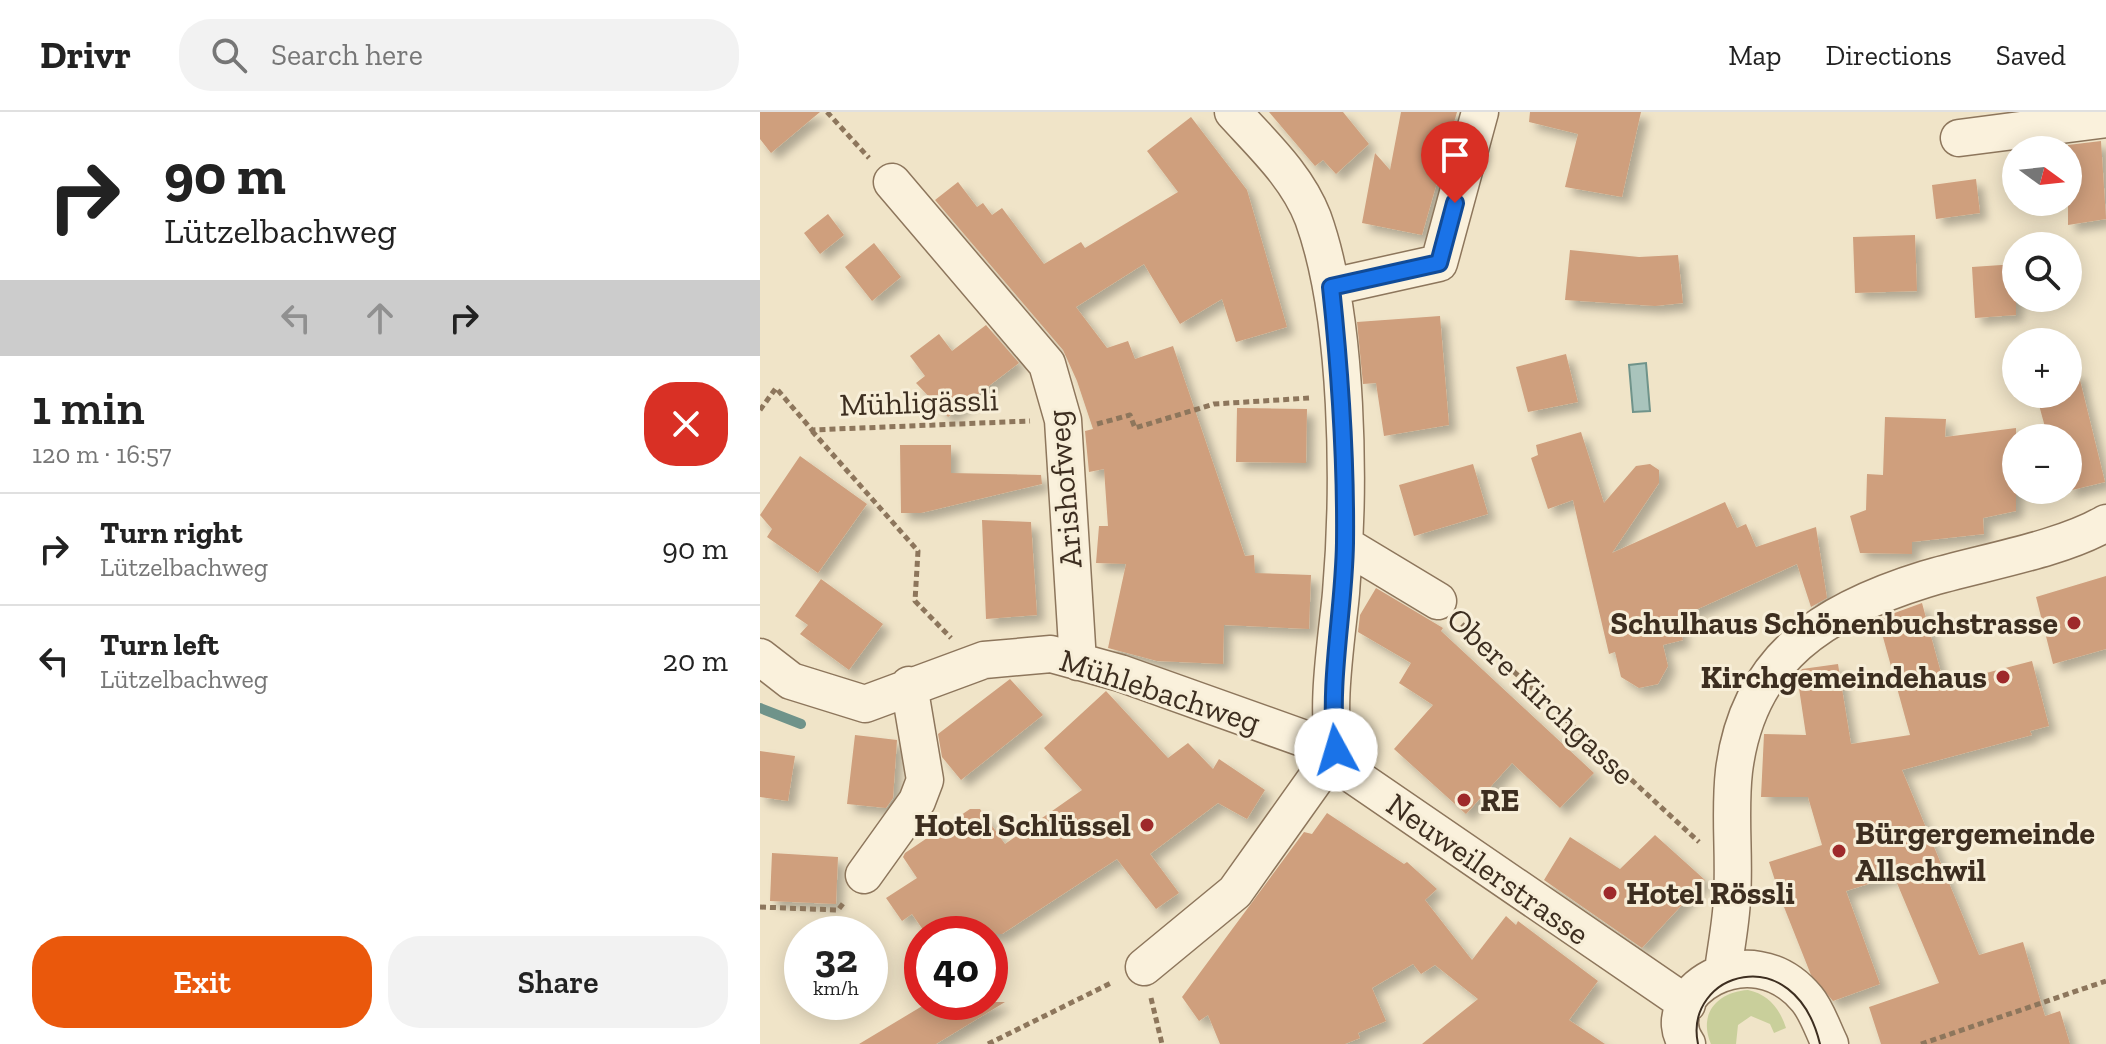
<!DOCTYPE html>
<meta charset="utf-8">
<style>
:root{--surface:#fff;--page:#f2f2f2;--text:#222;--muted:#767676;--line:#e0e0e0;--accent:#ea580c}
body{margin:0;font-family:"Zilla Slab",serif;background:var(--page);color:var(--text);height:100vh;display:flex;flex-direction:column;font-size:30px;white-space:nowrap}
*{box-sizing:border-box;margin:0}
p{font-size:26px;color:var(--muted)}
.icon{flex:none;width:44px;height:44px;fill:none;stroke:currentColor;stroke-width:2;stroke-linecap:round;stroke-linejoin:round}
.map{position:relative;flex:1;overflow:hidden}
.drawer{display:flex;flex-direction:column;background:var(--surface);width:760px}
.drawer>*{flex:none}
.banner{background:#fff;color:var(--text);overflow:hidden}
.needle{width:52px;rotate:105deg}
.buttons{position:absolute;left:1242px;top:24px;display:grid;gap:16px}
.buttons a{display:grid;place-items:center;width:80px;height:80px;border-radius:50%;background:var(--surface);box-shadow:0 4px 20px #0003;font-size:40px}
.speed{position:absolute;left:24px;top:804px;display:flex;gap:16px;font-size:40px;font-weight:700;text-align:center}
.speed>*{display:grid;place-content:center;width:104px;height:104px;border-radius:50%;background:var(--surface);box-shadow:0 4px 20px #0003;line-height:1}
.speed small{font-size:20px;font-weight:400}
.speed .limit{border:12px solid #d22;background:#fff;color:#111}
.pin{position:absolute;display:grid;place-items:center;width:68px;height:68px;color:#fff;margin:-82px -34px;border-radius:50% 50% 50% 0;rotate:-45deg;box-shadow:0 0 8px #0007}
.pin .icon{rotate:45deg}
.me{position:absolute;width:88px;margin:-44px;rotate:354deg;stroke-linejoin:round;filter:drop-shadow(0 0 6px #0008)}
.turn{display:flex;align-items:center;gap:28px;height:168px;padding:0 32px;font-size:36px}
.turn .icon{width:104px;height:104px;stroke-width:2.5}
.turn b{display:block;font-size:56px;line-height:68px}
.lanes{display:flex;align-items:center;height:76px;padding:0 32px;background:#0003;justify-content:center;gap:40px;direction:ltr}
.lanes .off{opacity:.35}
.round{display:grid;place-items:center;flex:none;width:84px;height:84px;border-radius:32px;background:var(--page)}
.summary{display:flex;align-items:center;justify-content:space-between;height:136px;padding:0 32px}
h1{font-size:48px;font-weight:600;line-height:60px}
.action{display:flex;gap:16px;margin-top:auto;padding:16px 32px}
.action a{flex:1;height:92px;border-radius:32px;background:var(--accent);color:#fff;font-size:32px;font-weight:600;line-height:92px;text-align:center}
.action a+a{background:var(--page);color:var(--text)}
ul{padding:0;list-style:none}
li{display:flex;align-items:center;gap:24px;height:112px;padding:0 32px;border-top:2px solid var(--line)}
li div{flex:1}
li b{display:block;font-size:30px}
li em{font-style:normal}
header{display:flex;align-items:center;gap:48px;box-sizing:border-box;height:112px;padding:0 40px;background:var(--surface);border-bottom:2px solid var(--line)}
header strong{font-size:38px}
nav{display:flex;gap:44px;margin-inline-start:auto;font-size:28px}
.search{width:560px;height:72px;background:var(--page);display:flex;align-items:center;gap:20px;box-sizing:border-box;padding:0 28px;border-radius:32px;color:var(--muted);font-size:30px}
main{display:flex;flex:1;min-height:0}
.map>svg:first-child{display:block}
</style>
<header>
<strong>Drivr</strong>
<div class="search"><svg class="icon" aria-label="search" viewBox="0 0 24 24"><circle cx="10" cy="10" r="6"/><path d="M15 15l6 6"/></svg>Search here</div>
<nav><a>Map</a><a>Directions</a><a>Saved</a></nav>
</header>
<main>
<section class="drawer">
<div class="banner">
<div class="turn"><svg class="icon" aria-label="right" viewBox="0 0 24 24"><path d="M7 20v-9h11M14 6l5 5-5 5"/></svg><div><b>90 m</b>Lützelbachweg</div></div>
<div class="lanes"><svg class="icon off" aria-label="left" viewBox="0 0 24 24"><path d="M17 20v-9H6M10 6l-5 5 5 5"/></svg><svg class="icon off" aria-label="ahead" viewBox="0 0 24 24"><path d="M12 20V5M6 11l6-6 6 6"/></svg><svg class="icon" aria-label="right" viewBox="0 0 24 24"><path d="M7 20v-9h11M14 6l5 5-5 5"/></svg></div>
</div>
<div class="summary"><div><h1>1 min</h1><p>120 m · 16:57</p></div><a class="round" style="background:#d93025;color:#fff"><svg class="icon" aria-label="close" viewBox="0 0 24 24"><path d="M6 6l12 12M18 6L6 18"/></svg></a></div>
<ul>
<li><svg class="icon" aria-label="right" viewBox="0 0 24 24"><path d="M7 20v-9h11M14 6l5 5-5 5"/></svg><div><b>Turn right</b><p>Lützelbachweg</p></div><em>90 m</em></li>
<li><svg class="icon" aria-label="left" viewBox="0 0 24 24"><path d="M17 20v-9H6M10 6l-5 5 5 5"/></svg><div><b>Turn left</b><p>Lützelbachweg</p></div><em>20 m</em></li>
</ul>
<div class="action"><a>Exit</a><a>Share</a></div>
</section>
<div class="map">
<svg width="1346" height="932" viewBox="0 0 1346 932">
<defs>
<filter id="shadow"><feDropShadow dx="7" dy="7" stdDeviation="4" flood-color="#0004"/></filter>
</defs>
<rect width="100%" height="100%" fill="#f0e4c8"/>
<path fill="#c9cf9b" d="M988,878C1008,882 1020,897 1026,916L1014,921L1010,912L991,904L978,913L976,932H951C938,902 957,880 988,878Z"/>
<path fill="#a9c4bc" stroke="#6f938a" stroke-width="2" d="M886,251L890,299L873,300L869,253Z"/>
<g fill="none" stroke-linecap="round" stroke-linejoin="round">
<path stroke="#6f938a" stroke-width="10" d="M0,596L41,612"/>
</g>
<path fill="#cf9f7d" filter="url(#shadow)" d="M0,0H60L11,41L0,27Z
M509,0H583L609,32L576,62L563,48L555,54Z
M641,0H697L662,123L602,111L615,41L630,58Z
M770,0H881L862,85L805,75L818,22L769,10Z
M431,5L487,78L527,215L476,230L462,187L420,212L384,152L316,195L347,236L368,229L375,247L413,234L485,444L494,443L495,461L551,463L549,517L464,513L463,552L397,549L348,536L366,452L336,451L339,414H348L344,357L329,360L325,319L333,317L317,269L303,238L175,88L198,70L217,95L223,91L232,103L242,96L284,152L321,130L325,136L418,80L387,39Z
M1341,29L1346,107L1308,113V33Z
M1216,67L1220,101L1176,107L1172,73Z
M68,102L84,123L60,142L44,121Z
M1155,123L1157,179L1095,181L1093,125Z
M114,131L141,165L112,189L85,155Z
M810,138L879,145L918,143L923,191L895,194L805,188Z
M1256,152V203L1215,206L1212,155Z
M680,204L689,313L624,324L616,271L603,272L597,210Z
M226,213L259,251L188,305L156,271L165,264L150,244L179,222L192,239Z
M806,242L818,290L768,300L756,255Z
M1318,260L1345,370L1308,379V326H1288L1276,282H1308V261Z
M477,296L547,297L546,351L476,350Z
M1125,305L1186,307L1185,325L1256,316V399L1223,406L1224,422L1152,430V442L1100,441L1090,404L1106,398L1107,362L1123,363Z
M821,320L844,391L876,354L890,352L899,358V371L852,441L965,390L977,416L986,412L996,435L1056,415L1067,486L1051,495L1037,452L918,506L923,528L903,533L908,554L898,572L879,576L861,565L855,540L849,542L813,388L788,397L771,346L778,343L776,333Z
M140,333H191V361L281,363L282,372L161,401H141Z
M40,344L107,392L58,461L7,425L12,417L0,403Z
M713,352L728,402L654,424L639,373Z
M222,408L271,410L277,503L226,507Z
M1346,464V537L1293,552L1276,485Z
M61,467L123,512L89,558L40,522L48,513L35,504Z
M616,476L683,516L681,519L834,661L800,696L752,651L706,702L634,637L673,593L639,571L651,551L598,520L600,503Z
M1162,491L1184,572L1272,549L1289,614L1270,619L1272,623L1142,658L1219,843L1263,830L1285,904L1300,899L1310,932H1121L1109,895L1179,871L1134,764L1086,779L1120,872L1073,889L1051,863L1022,790L1009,750L1062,733L1048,685H1001L1004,622L1046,623L1037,563L1042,557L1078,552L1091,632L1150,623L1118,507Z
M250,567L283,603L201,668L182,645L178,622Z
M346,579L408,646L428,631L453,657L459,647L505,678L487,707L458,691L390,742L419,781L396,797L357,747L242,822H202L195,812L181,822H166L152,802L142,809L126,786L157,766L143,745L145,741L210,697H220L245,732L322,678L284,636Z
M95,623L137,628L133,686L126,696L87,692Z
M0,639L35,644L28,689L0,685Z
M567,701L644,752L647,750L677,777L665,788L712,848L746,804L756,813L758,809L838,869L809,908L845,932H662L718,887L675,853L661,862L653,852L612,876L626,909L598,921L600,926L585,932H460L448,903L439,909L422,885L544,720L552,722Z
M895,723L945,768L882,836L784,768L810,725L860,757Z
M12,741L78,745L76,792L10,789Z
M169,890H245L176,932H99Z"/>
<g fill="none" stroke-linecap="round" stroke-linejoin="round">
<g stroke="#8d765c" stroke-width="39">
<path id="minor" d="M473,0C502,32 537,64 553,106C589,206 590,375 581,481C578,517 563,608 577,639C581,648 589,656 594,664L927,892
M1199,26L1346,7
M132,70L287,252L303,308L318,550
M571,175L679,151L720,0
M585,433L678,489
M0,545L31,569L105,592L224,548L291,542L360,561L576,638
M104,763L157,689L165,668L149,573
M384,855L475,780L576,638
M963,859C966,835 971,811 972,787C975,744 969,702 974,659C988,545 1065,498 1166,467C1219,451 1300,438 1346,411
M927,932C893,885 989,817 1047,887C1057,899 1063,918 1070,932"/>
</g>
<path stroke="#8d765c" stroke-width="5" stroke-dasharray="6 4" stroke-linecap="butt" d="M67,0L109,46
M0,298L16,276L52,318L270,309
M337,312L370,303L375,316L454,292L549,286
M52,319L158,439L155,489L191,526
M702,512L939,730
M0,795L78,798L85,789
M391,886L402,932
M228,932L353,870
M1161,932L1346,869"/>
<use href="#minor" stroke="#faf1dc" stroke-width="36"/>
<path stroke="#3d2e20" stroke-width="2" d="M938,932C923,861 1034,825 1060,932"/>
</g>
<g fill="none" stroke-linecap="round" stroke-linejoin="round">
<g stroke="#114b97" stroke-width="20">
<path id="route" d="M576,638C568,569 584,500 585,431C586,345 580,260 571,175L679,151L695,91"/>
</g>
<use href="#route" stroke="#1a73e8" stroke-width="14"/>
</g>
<g fill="#9e2a2b" stroke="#f7eed8" stroke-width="3">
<circle cx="1314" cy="511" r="8"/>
<circle cx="1243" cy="565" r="8"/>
<circle cx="704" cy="688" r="8"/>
<circle cx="387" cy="713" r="8"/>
<circle cx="1079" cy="739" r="8"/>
<circle cx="850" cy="781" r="8"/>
</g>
<g text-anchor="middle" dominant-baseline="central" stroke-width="6" stroke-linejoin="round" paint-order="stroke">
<g font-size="32" fill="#3d2e20" stroke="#f7eed8">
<text transform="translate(159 290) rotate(-2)">Mühligässli</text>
<text transform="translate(304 377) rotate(-95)">Arishofweg</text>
<text transform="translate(400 579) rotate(18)">Mühlebachweg</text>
<text transform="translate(781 584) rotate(43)">Obere Kirchgasse</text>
<text transform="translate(728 757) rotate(35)">Neuweilerstrasse</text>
</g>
<g font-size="32" font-weight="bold" fill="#3d2e20" stroke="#f7eed8" text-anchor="end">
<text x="1298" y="511">Schulhaus Schönenbuchstrasse</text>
<text x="1227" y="565">Kirchgemeindehaus</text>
<text x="720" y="688" text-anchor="start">RE</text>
<text x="371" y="713">Hotel Schlüssel</text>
<text x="1095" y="721" text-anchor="start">Bürgergemeinde<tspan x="1095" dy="37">Allschwil</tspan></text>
<text x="866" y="781" text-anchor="start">Hotel Rössli</text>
</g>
</g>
</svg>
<div class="buttons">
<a><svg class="needle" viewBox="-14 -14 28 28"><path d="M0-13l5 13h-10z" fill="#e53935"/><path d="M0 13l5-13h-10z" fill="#767676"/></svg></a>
<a><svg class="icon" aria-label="search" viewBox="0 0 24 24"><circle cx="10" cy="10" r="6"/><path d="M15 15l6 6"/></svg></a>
<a>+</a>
<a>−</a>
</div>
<div class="speed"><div>32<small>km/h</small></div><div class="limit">40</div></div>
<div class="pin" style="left:695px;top:91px;background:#d93025"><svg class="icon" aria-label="arrive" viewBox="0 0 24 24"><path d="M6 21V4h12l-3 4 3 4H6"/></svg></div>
<svg class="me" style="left:576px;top:638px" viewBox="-20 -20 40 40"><circle r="19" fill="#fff"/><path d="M0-13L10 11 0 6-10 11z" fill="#1a73e8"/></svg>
</div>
</main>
